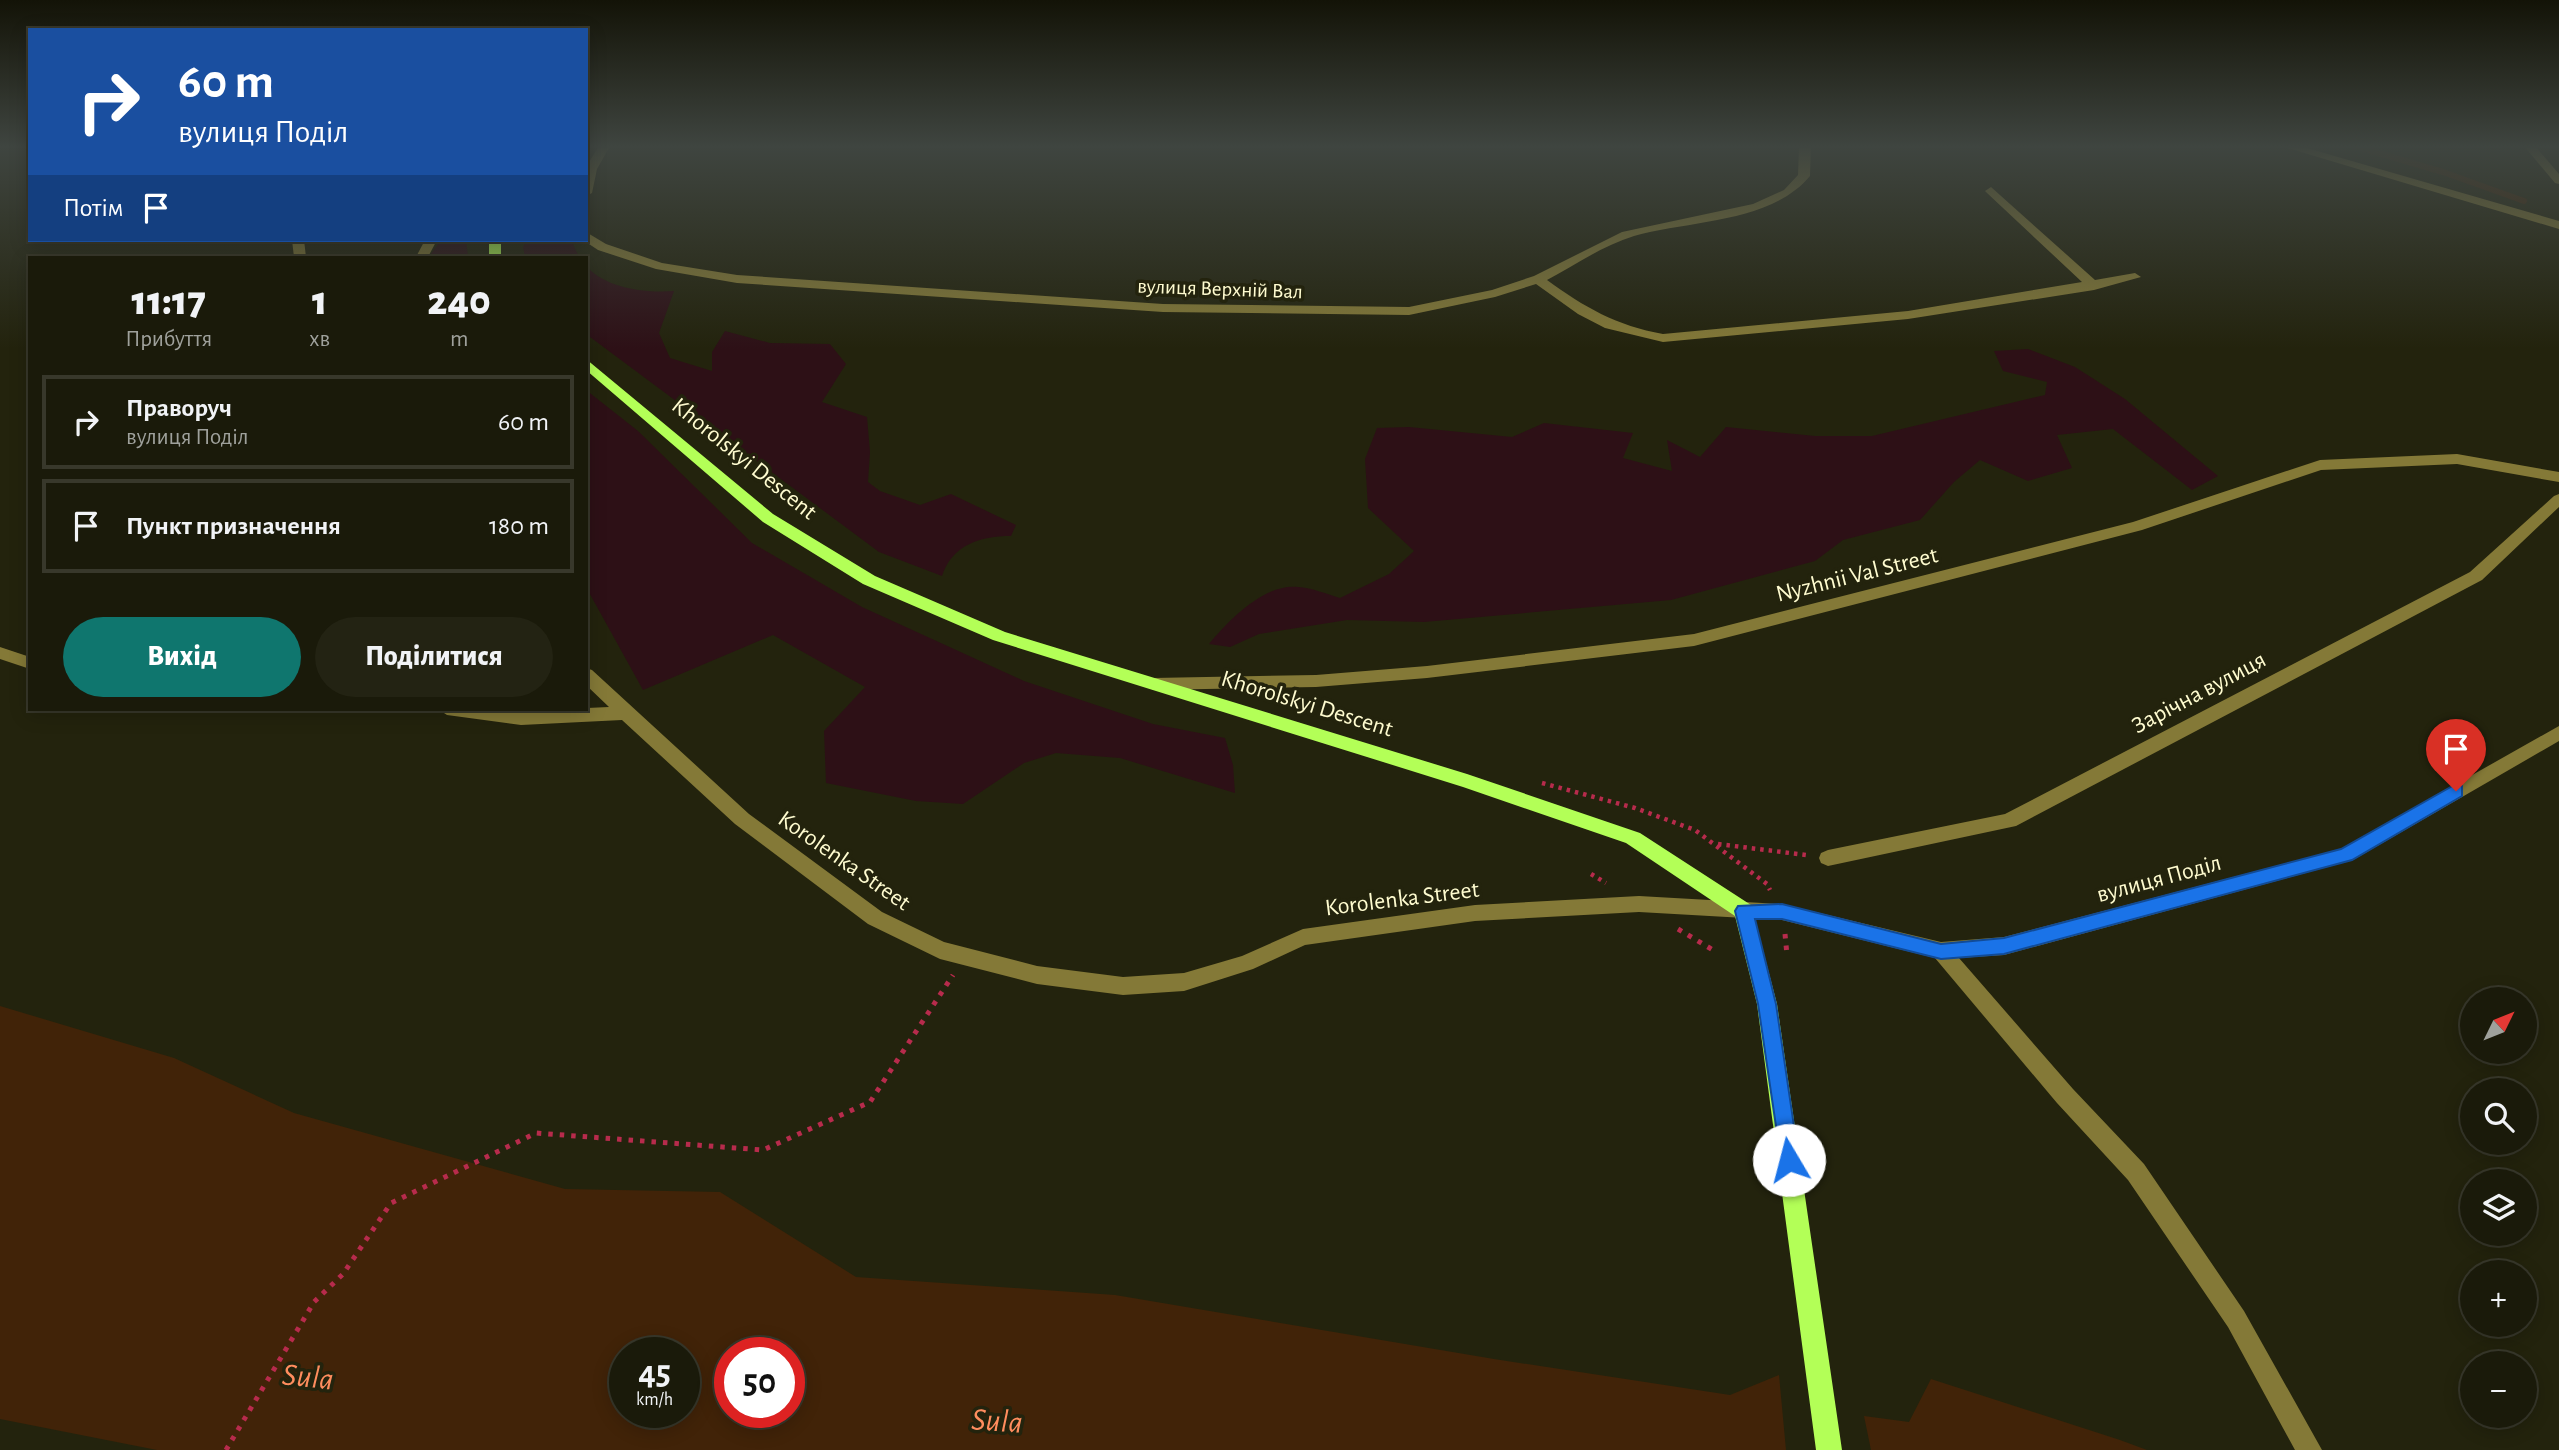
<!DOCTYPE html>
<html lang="uk">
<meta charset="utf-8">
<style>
:root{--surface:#1a1a0a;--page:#232313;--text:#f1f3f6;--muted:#9fa19c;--line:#38382b;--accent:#0f766e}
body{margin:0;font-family:"Alegreya Sans",sans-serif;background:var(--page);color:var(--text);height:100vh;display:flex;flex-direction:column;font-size:26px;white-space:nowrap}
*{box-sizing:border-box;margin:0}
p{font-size:23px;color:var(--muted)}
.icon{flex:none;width:38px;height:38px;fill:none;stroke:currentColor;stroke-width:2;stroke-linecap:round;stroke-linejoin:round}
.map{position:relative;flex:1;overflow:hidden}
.drawer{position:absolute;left:28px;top:256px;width:560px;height:455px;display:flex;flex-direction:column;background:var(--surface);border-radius:0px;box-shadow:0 4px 18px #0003,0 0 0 2px var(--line)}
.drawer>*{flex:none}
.banner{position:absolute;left:28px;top:28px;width:560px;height:214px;border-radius:0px;box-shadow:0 4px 18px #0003,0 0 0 2px var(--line);background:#1a4fa0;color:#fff;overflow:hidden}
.needle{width:46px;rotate:47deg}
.tools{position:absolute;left:2460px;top:987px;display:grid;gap:14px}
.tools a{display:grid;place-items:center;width:77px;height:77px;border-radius:50%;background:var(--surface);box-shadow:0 4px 18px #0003,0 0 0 2px var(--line);font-size:35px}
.speed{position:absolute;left:609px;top:1337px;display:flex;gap:14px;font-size:35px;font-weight:700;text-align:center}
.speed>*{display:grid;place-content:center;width:91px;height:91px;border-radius:50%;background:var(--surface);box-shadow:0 4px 18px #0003,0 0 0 2px var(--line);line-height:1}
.speed small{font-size:18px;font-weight:400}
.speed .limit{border:10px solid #d22;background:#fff;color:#111}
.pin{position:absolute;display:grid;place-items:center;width:60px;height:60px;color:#fff;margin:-72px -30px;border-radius:50% 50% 50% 0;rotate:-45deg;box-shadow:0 0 7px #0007}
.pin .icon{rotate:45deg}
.me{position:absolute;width:77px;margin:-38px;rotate:352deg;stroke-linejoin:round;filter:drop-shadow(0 0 5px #0008)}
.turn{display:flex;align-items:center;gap:24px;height:147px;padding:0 35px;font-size:32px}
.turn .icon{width:91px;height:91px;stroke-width:2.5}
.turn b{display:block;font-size:49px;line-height:60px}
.then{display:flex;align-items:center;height:66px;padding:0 35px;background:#0003;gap:14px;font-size:26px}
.eta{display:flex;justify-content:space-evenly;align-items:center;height:119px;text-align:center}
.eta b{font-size:42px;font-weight:800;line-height:49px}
.button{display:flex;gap:14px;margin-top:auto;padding:14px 35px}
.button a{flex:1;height:80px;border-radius:42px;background:var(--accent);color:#fff;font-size:28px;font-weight:800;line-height:80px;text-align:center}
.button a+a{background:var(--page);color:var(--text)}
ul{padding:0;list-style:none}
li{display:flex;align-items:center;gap:21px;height:94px;margin:0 14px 10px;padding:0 21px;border:4px solid var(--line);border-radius:0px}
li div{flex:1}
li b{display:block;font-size:26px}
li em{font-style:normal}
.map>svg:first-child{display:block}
</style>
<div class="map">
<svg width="2559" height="1450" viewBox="0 0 2559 1450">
<rect width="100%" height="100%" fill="#23230d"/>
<path fill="#2d1016" d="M441,240H466L468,257H429Z
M527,240H571L579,257H525L523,247Z
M586,266C607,289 645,293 674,291L659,333L670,358L712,371V352L725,331L770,343L830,344L846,364L822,402L867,417L870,452L868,482L880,491L920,505L951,494L1016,525L1011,536C980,536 952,545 942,576L879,552L586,334Z
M2028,349L2075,367L2125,399L2218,476L2192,490L2113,429L2057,435L2072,468L2028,481L1980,460L1954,482L1920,520L1843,540L1815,561L1671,600L1424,622L1347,620L1259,634L1230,647L1209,644C1228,621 1264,583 1298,587C1312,588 1327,594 1340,598L1389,574L1414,551L1368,508L1365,459L1377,428L1409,427L1512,437L1544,423L1633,433L1623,458L1672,471L1667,440L1700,457L1726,427L1815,436H1872L2045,395L2047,382L2003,371L1994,351Z
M586,390L638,431L752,543L862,607L1024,681L1153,724L1225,738L1233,765L1235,793L1120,758L1056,753L1024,763L963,804L916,801L826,783L824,731L865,687L773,635L643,690L586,587Z"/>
<path fill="#412308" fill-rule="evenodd" d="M0,1006L174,1058L294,1113L565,1189L720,1192L856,1277L1115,1295L1494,1359L1730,1395L1779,1375L1786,1450H157L0,1419ZM625,1353H684V1412H625ZM730,1353H789V1412H730Z
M1931,1379L2120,1440L2147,1450H1871L1864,1416L1909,1422Z"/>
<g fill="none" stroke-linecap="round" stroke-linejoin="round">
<path stroke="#412308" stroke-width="6" d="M2354,146L2443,172L2524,201"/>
<path stroke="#b72b4c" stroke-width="4.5" stroke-dasharray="3.5 5" stroke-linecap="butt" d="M1542,783L1635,808L1695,830L1767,884L1770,890
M1718,844L1806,855
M1591,874L1606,883"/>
<path stroke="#b72b4c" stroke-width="5" stroke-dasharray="4.5 7" stroke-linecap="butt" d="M1678,929L1713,950
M1785,934L1787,955
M226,1450L314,1302L343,1274L391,1203L536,1133L763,1150L870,1102L953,975"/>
<path fill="#847937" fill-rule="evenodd" d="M599,146H610L597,169L592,193L586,196V167Z
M1799,146H1811L1810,176C1771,223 1690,220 1634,236C1604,245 1575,265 1547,280C1584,307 1617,326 1663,334L1908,311L2082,282L1987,193L1985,191L1991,187L2095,280L2135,273L2141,277L2094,290L1908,319L1663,342L1605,328L1578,314L1536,284L1495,297L1409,315L1163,312L737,283L656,269L598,250L583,240H586V232L606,244L662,263L737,275L1163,304L1409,307L1492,290L1534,276L1622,232L1753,204L1784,190L1798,175Z
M2281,146H2300L2559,221V229Z
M2524,146H2535L2559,174V184L2555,183Z
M292,240H304L306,257H294Z
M425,240H437L428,257H416Z
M2457,454L2559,472V482L2457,464L2321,470L2142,530L1694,646L1427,678L1316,687L1153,690L1144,684L1153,678L1316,675L1427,666L1694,634L2133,522L2320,460Z
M2559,494V507L2482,580L2016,826L1828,866L1821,863L1819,858L1821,853L1828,850L2005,814L2470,572L2554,496Z
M0,647L30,657V669L0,659Z
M586,668L592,670L749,814L882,912L944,942L1037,966L1123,977L1184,973L1242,956L1303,929L1475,905L1639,896L1782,904L1941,942L2004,937L2341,849L2559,726V741L2353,860L2004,955L1959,958L2073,1089L2144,1164L2244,1311L2322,1450H2295L2228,1327L2128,1180L2057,1103L1935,958L1782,920L1639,912L1475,921L1305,945L1253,969L1184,991L1123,995L1037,984L940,959L868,924L735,824L622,720L521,725L447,715L438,709L521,711L609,707L586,685Z"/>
<path fill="#b3ff57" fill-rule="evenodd" d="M489,240H501V257H489Z
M586,359L773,514L875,576L1005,632L1467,774L1640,833L1751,905L1777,1004L1842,1450H1816L1757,1004L1735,916L1626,843L1463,787L993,640L863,584L763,522L586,370Z"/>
</g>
<linearGradient id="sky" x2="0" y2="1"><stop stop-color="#131307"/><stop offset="0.42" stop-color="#3f4540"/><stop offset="1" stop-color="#3f4540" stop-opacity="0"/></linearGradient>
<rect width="2559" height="349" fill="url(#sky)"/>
<path fill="#1a73e8" stroke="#114b97" stroke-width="2" d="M2456,784L2462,786V796L2352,860L2004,954L1941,959L1782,919H1755L1776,1004L1799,1160L1796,1167L1789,1170L1782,1167L1758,1004L1735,911L1738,906L1782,904L1941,944L2004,938L2341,849Z"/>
<g text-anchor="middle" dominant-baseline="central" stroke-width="7" stroke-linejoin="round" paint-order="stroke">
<g font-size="21" fill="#fffcd0" stroke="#23230d">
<text transform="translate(1220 289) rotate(2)">вулиця Верхній Вал</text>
</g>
<g font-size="24" fill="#fffcd0" stroke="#23230d">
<text transform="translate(744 459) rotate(39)">Khorolskyi Descent</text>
<text transform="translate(1857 575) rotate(-14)">Nyzhnii Val Street</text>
<text transform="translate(2199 693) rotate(-28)">Зарічна вулиця</text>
<text transform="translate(1307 704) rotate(17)">Khorolskyi Descent</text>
<text transform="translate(844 861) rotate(35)">Korolenka Street</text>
<text transform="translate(2159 879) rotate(-15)">вулиця Поділ</text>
<text transform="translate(1402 899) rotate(-7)">Korolenka Street</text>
</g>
<g font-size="32" font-style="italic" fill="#ff8d5e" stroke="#23230d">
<text transform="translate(308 1377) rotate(6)">Sula</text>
<text transform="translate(997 1421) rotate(4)">Sula</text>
</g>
</g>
</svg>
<div class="tools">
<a><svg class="needle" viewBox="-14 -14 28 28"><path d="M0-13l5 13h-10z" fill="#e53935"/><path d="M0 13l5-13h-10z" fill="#9fa19c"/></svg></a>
<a><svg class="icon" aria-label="search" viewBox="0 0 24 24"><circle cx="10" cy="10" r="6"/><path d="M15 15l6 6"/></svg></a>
<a><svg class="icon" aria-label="layers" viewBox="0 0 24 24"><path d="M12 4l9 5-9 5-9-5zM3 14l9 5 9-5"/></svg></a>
<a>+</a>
<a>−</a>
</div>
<div class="speed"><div>45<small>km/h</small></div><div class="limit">50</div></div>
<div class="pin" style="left:2456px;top:791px;background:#d93025"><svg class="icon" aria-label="arrive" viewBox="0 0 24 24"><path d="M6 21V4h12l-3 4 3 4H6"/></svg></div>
<svg class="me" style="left:1789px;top:1160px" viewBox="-20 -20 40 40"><circle r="19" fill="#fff"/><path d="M0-13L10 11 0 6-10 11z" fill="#1a73e8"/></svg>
<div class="banner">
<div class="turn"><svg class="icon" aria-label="right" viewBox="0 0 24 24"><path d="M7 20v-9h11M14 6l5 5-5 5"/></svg><div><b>60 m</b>вулиця Поділ</div></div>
<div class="then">Потім<svg class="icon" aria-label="arrive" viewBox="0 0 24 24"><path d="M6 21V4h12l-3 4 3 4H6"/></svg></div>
</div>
<section class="drawer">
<div class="eta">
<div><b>11:17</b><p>Прибуття</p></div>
<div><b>1</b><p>хв</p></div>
<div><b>240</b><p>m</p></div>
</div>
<ul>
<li><svg class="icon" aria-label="right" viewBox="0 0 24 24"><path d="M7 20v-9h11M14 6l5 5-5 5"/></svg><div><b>Праворуч</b><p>вулиця Поділ</p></div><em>60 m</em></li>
<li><svg class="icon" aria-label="arrive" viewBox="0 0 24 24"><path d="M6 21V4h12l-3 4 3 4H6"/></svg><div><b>Пункт призначення</b></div><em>180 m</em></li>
</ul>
<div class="button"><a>Вихід</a><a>Поділитися</a></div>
</section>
</div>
